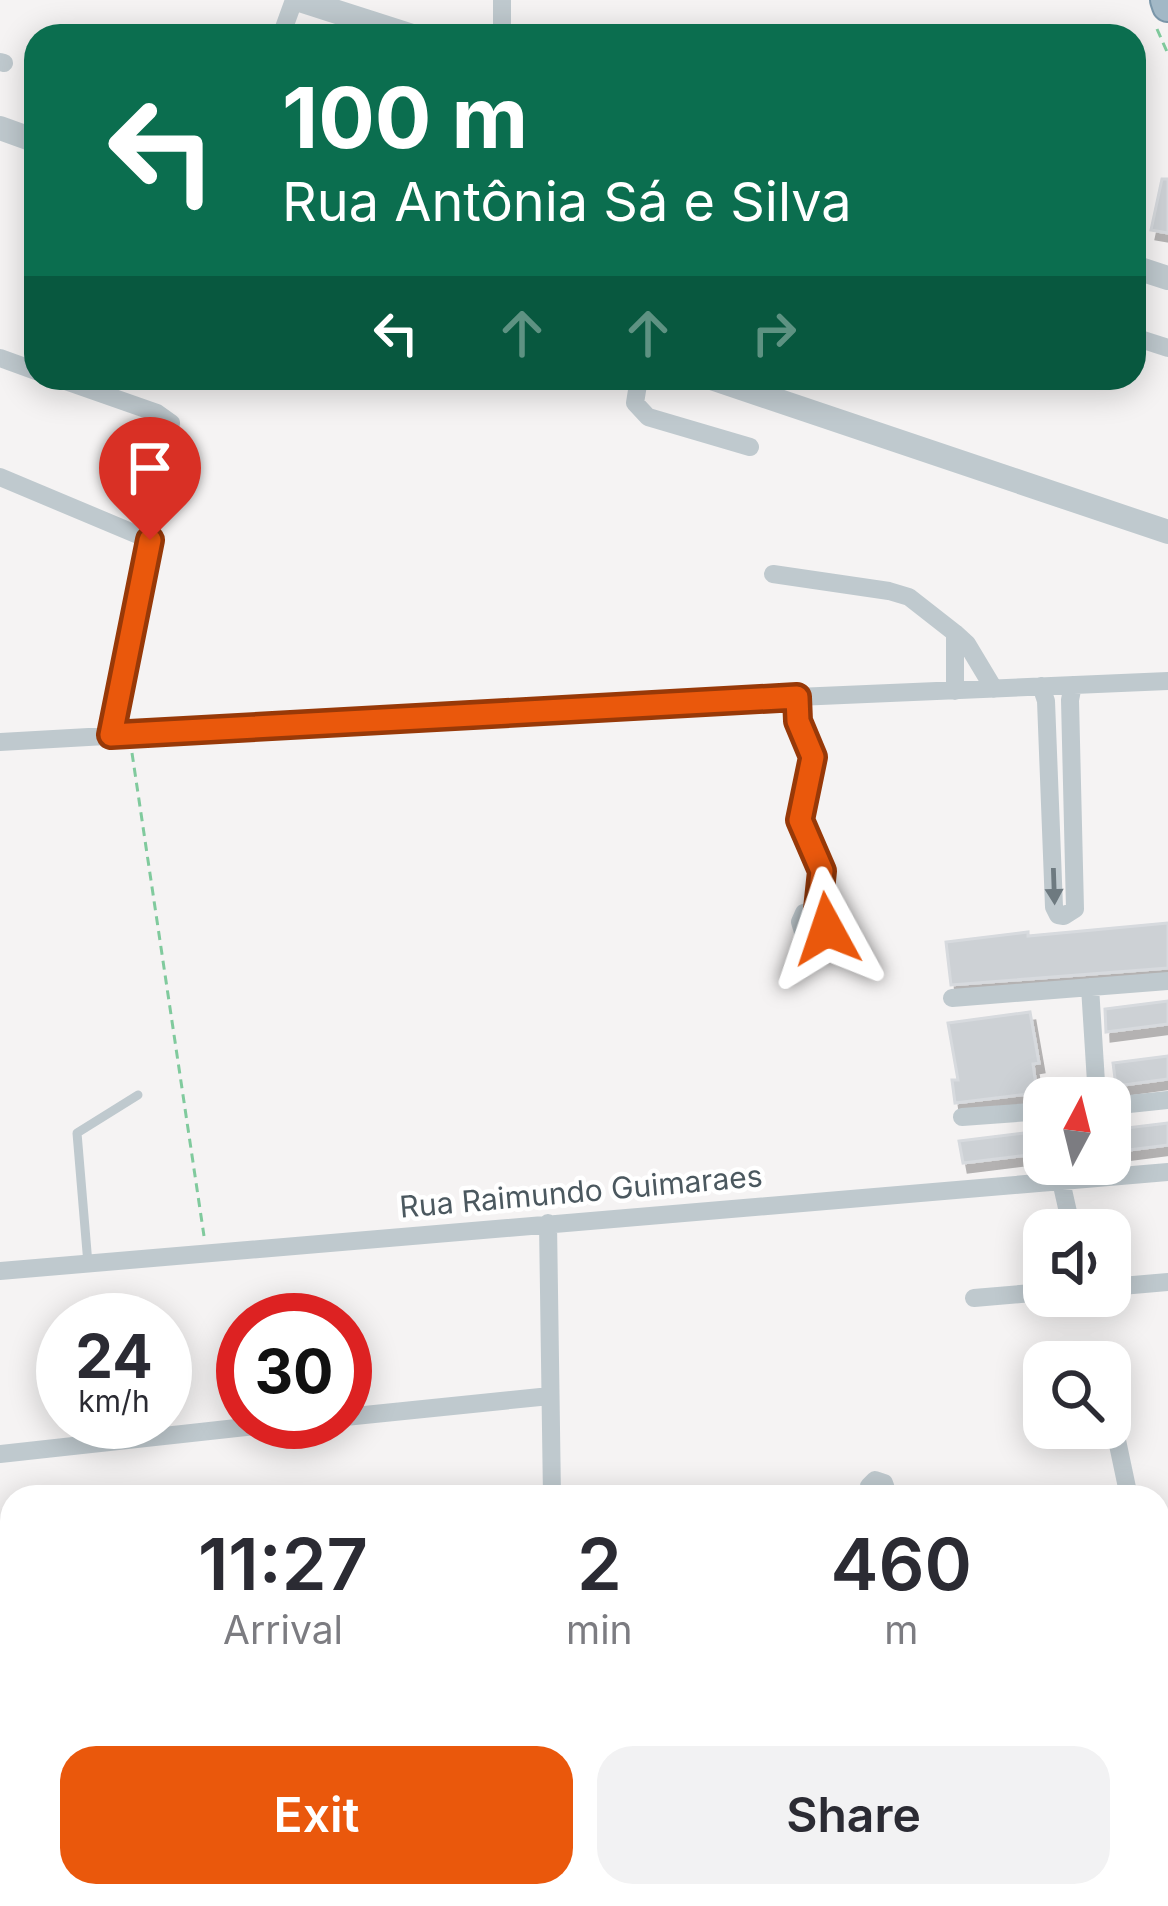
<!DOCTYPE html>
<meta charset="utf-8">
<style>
:root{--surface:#fff;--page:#f2f2f3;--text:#2b2b33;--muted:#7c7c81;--accent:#ea580c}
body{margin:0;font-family:Inter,sans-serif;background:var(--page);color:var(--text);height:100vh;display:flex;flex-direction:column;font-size:45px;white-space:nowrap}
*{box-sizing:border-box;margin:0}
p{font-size:39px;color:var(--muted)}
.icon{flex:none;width:66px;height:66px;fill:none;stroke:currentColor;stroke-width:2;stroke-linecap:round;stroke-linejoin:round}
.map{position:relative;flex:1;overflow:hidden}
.sheet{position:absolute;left:0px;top:1485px;width:1170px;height:423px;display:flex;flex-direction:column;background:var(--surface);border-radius:36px 36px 0 0;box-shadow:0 6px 30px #0003}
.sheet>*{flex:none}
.guide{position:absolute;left:24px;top:24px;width:1122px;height:366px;border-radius:36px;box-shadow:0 6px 30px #0003;background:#0b6e4f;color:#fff;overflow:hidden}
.needle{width:78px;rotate:7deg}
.controls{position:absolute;left:1023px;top:1077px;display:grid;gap:24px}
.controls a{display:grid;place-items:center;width:108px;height:108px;border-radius:24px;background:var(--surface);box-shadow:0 6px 30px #0003;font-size:60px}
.speed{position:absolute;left:36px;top:1293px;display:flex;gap:24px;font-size:60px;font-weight:700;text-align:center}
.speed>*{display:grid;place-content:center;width:156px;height:156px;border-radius:50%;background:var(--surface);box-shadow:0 6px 30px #0003;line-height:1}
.speed small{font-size:30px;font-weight:400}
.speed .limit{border:18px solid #d22;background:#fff;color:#111}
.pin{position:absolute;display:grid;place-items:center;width:102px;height:102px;color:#fff;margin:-123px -51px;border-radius:50% 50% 50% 0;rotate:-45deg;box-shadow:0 0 12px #0007}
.pin .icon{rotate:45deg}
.me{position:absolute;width:132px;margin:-66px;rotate:355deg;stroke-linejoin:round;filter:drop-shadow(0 0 9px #0008)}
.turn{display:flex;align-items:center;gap:42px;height:252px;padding:0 60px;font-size:54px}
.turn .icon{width:156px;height:156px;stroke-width:2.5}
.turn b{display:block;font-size:84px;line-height:102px}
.lanes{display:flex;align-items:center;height:114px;padding:0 60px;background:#0003;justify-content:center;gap:60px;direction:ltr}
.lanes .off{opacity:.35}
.eta{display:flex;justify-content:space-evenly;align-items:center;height:204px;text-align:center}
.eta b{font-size:72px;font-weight:600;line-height:84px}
.button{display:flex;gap:24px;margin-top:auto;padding:24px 60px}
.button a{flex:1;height:138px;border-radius:36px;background:var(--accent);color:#fff;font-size:48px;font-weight:600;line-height:138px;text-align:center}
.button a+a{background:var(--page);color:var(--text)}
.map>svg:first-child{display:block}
</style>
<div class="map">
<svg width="1168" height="1906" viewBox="0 0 1168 1906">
<defs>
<filter id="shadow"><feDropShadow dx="5" dy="9" stdDeviation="0" flood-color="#0004"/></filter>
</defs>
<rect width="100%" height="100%" fill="#f5f3f3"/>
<path fill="#cdd1d5" stroke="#d7dade" stroke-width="3" filter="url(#shadow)" d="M1162,179H1168V233L1151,230Z
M1168,923V968L951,985L946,942L1028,932V936Z
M1168,1001V1024L1106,1032L1105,1009Z
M1030,1012L1039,1063L1033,1064L1037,1093L955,1103L952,1080H958L948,1023Z
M1168,1056V1079L1116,1086L1113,1063Z
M1168,1123V1145L1113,1152L1110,1130Z
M1041,1131L1044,1153L963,1163L959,1141Z"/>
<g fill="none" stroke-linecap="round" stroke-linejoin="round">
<g stroke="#7a96a9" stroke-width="34">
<path id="trunk" d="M1166,0L1168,6"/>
</g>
<path stroke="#80ca9d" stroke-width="3" stroke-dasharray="9 6" stroke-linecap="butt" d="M1157,29L1168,54
M132,753L204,1236"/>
<path stroke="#bfc9ce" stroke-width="9" d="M88,1264L77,1133L138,1095"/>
<path stroke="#bfc9ce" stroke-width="18" d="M281,36L294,0
M502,36V0
M0,62L4,63
M1134,337L1168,348
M0,358L36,371
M57,378L157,413L171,423L111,735
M639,378L635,403L648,417L750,447
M0,477L150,540
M773,574L889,591L909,597L955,633
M1041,686L1046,701L1054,907L1058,915L1064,916L1075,909L1070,700L1073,685
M955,691V633L967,644L994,689
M797,697L798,721L813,757L799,820L822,871L818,909L826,915L829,924L821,936L811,937L803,932L800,922L804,913L818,909
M0,742L797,697L1168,681
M1090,987L1097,1098
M952,998L1168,981
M1110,1106L1168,1100
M962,1117L1044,1111
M1061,1181L1072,1230
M548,1223L552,1497
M0,1271L1168,1172
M1110,1287L1168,1282
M974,1298L1044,1292
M1110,1407L1129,1497
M345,1417L550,1396
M0,1454L291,1422
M870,1497L869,1486L875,1480L884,1483L889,1497
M0,1633L12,1632
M1158,1640L1167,1684
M1162,1684L1168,1724
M0,1814L12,1812
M488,1896L491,1906
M649,1896L652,1906
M992,1896L996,1906
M1079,1906L1118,1903"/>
<path stroke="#bfc9ce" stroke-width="24" d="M300,0L412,36
M0,128L36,141
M1134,267L1168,278
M711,378L1168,532"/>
<use href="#trunk" stroke="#a2b8c6" stroke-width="30"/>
</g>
<defs><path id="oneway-solid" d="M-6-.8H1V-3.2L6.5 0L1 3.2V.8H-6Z" transform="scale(3)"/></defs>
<use fill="#6e7a80" href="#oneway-solid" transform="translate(1054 886) rotate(88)"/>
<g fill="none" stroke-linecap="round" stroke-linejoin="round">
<g stroke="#983908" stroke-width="30">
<path id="route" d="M150,540L111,735L797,697L798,721L813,757L800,820L822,871L818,909L826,915L827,929"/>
</g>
<use href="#route" stroke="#ea580c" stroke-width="21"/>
</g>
<g text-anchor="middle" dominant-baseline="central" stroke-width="9" stroke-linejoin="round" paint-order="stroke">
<g font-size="30" fill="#4b585f" stroke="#fff">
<text transform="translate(581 1191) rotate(-5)">Rua Raimundo Guimaraes</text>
</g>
</g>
</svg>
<div class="controls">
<a><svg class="needle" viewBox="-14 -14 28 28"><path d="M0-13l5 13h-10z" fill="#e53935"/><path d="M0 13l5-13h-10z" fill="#7c7c81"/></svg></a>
<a><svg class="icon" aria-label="sound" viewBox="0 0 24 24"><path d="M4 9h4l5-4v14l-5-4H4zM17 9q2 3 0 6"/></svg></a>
<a><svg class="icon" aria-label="search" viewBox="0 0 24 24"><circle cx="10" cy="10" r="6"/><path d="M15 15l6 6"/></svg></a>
</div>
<div class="speed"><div>24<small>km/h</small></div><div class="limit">30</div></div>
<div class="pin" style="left:150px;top:540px;background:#d93025"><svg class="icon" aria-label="arrive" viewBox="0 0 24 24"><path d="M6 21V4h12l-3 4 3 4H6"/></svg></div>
<svg class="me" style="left:827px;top:929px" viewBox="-20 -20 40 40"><path d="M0-17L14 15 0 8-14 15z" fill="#ea580c" stroke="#fff" stroke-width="4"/></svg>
<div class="guide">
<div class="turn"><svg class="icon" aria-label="left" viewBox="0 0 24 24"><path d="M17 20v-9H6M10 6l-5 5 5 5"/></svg><div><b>100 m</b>Rua Antônia Sá e Silva</div></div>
<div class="lanes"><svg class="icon" aria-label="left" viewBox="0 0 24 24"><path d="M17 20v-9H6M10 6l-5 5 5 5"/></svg><svg class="icon off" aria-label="ahead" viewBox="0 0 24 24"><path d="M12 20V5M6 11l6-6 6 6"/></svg><svg class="icon off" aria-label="ahead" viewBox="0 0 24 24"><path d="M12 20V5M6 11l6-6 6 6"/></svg><svg class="icon off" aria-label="right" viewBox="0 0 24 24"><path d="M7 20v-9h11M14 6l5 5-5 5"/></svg></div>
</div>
<section class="sheet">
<div class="eta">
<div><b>11:27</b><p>Arrival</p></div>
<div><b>2</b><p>min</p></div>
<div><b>460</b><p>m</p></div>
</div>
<div class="button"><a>Exit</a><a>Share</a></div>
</section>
</div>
